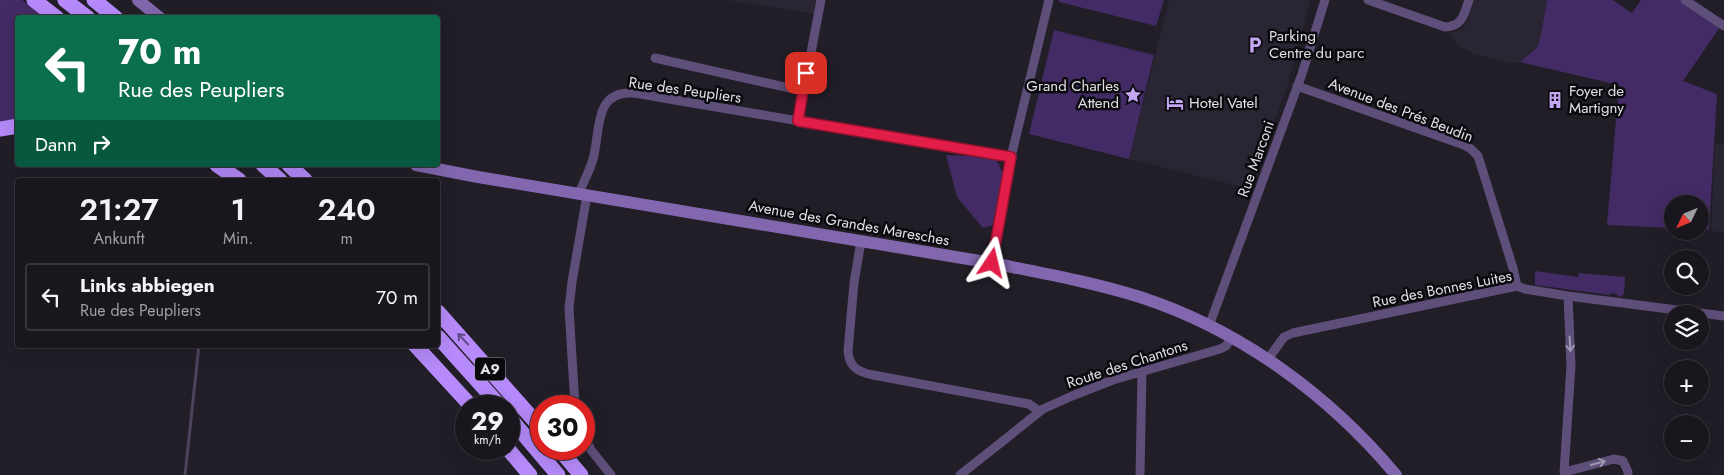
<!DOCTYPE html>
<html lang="de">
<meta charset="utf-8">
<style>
:root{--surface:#19161d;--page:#26232a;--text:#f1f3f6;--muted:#9f9fa4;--line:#37353b}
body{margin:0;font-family:Jost,sans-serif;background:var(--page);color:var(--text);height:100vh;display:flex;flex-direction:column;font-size:19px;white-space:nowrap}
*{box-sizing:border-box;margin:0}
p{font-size:16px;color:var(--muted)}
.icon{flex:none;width:28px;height:28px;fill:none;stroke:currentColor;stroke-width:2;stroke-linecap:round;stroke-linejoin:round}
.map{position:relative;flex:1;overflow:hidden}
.details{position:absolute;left:15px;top:178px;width:425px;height:170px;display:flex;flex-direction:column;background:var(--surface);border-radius:5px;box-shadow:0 5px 20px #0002,0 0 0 1px var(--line)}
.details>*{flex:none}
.hud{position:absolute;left:15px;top:15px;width:425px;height:152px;border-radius:5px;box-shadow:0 5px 20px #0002,0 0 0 1px var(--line);background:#0b6e4f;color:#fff;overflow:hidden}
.needle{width:32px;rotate:227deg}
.fabs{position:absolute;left:1664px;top:195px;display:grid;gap:10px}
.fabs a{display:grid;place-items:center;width:45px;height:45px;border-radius:50%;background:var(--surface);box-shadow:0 5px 20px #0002,0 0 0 1px var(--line);font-size:25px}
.speed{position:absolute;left:455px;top:395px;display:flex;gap:10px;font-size:25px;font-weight:700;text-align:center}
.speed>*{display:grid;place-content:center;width:65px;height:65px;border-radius:50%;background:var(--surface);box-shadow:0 5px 20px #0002,0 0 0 1px var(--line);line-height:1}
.speed small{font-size:12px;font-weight:400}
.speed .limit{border:8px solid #d22;background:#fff;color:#111}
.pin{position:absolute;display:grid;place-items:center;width:42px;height:42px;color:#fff;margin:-21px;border-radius:10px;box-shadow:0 2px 8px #0006}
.me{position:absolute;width:55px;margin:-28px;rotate:10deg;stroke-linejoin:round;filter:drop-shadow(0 0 4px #0008)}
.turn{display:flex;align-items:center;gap:18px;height:105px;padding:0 20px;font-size:22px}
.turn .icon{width:65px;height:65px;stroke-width:2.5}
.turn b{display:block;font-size:35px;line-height:42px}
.then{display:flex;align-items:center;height:48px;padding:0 20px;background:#0003;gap:10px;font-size:19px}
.eta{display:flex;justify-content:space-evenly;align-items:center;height:85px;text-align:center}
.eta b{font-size:30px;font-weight:600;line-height:35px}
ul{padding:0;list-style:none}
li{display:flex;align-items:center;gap:15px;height:68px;margin:0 10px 8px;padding:0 10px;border:2px solid var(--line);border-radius:5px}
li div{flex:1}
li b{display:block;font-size:19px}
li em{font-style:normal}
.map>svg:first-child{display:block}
</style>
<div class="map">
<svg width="1724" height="475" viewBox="0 0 1724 475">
<rect width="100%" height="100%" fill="#211e27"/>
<path fill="#2a2533" d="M727,0H816L814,14Z
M1169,0H1310L1287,87L1250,189L1129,159Z
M1474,0H1547L1541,35L1537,49L1520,62L1511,63L1474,54L1458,45L1448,33L1462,30L1468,19Z
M1715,144L1724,145V232L1711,231Z"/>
<path fill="#432b65" d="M0,0H22L45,17L18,18L17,121L0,124Z
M1059,0H1164L1156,26L1059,2Z
M1547,0H1613L1632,13L1641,0H1680L1720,27L1683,81L1717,94L1709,230L1700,229V204H1672V228L1607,225L1619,85L1520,62L1537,48L1541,35Z
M1054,30L1154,55L1129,159L1029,134Z
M946,155L993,157L998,163L1003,174L993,225L983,228L957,197Z
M1535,271L1578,277L1579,273L1625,277L1624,294L1620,297L1617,296V294L1611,293L1610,295L1535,285Z"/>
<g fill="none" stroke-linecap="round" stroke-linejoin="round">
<path stroke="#4e435d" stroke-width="3" d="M185,475L199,345"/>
<path stroke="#5e4e7a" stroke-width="9" d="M1368,0L1445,27C1463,26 1464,14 1469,0
M1685,0L1724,26
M655,58L803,91
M1297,86L1464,145L1471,149L1478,156L1513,268L1517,286
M798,121L821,0
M579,194C583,181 591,170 594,155C600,129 595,91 632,93C642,94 652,96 663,98L1011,157
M861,241L854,283L848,351C849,367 858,372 873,375L1029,404L1039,411
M992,263L1011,157L1049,0
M1568,296L1571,366L1564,472L1614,459L1623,461L1628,472V475
M1209,326L1302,74L1325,0
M1268,359L1284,337L1293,333L1517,286L1525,289L1568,296L1724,316
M575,406L569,308L572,282L587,195
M584,437L591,450L611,475
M960,475L1043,409L1072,396L1113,380L1220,349L1226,346L1231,338
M1140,475L1142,371"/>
<path stroke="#8267ae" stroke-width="12" d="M138,0L160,18
M416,165L478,177L992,263C1042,273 1092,282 1140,297C1241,330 1329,395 1396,475"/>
<path stroke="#b68afa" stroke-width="15" d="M34,0L57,18
M65,0L88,18
M94,0L116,18
M0,129L18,126
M217,165L239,180
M263,165L280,180
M289,165L305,180
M438,312L541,428
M438,337L500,406
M415,345L471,406
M509,417L558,475
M508,449L530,475
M559,449L581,475"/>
</g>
<defs><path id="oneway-shaft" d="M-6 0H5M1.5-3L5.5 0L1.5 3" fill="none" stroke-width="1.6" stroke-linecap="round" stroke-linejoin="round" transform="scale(1.25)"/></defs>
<use stroke="#604a84" href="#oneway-shaft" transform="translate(463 339) rotate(-133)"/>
<g stroke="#a097b0">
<use href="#oneway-shaft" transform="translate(1570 344) rotate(87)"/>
<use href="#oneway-shaft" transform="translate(1598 463) rotate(-15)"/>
</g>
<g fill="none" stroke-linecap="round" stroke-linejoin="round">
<g stroke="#92132f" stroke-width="12">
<path id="route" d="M806,73L798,121L1011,157L992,263"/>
</g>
<use href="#route" stroke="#e11d48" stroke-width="9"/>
</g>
<defs>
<g id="parking-bare" transform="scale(1.35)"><path d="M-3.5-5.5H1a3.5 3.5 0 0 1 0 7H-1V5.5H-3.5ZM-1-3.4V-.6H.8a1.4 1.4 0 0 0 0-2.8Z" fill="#c3a7f2" stroke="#0a090d" stroke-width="2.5" paint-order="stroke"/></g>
<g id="sight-bare" transform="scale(1.35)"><path d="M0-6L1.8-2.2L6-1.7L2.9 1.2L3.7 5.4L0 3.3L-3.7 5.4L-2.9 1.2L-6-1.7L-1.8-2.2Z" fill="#c3a7f2" stroke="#0a090d" stroke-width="2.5" paint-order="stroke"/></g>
<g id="building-bare" transform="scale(1.35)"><path d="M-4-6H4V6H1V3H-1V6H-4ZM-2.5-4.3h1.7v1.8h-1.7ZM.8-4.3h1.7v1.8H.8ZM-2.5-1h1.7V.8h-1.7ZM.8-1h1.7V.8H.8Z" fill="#c3a7f2" stroke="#0a090d" stroke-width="2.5" paint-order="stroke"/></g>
<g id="hotel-bare" transform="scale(1.35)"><path d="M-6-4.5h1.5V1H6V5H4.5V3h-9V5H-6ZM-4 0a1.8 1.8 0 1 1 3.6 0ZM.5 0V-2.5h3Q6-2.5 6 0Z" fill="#c3a7f2" stroke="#0a090d" stroke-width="2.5" paint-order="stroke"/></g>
</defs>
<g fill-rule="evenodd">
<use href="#parking-bare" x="1255" y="45"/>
<use href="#sight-bare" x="1133" y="95"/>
<use href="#building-bare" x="1555" y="100"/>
<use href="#hotel-bare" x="1175" y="103"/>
</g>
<g text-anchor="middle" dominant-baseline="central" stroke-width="5" stroke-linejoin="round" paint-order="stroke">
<rect fill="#0a090d" stroke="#a1a0a5" stroke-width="1" x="475" y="357.5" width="30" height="23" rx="4"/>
<g font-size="14" font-weight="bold" fill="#e2e0e6">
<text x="490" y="369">A9</text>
</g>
<g font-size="15" fill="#e2e0e6" stroke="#0a090d" text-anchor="start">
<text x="1269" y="36">Parking<tspan x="1269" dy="17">Centre du parc</tspan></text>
<text x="1119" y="86" text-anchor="end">Grand Charles<tspan x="1119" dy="17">Attend</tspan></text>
<text x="1569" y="91">Foyer de<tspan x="1569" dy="17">Martigny</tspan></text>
<text x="1189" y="103">Hotel Vatel</text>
</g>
<g font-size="15" fill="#e2e0e6" stroke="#0a090d">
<text transform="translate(685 90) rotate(8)">Rue des Peupliers</text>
<text transform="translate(1401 110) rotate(21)">Avenue des Prés Beudin</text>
<text transform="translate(1256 159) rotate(-70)">Rue Marconi</text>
<text transform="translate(849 223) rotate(10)">Avenue des Grandes Maresches</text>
<text transform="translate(1442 289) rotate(-11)">Rue des Bonnes Luites</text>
<text transform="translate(1127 364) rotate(-18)">Route des Chantons</text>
</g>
</g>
</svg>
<div class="fabs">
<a><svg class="needle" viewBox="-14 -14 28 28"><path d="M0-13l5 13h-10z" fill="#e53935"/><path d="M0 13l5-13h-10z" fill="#9f9fa4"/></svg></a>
<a><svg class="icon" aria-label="search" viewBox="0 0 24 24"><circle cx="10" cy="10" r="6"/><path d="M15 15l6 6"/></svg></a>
<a><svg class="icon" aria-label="layers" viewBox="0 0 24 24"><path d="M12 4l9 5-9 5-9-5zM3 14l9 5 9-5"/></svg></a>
<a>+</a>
<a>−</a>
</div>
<div class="speed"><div>29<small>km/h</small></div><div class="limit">30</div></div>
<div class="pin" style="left:806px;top:73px;background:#d93025"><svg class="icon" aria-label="arrive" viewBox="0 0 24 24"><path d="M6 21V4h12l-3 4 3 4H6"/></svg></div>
<svg class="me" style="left:992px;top:263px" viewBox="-20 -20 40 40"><path d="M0-17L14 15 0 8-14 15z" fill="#e11d48" stroke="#fff" stroke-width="4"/></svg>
<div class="hud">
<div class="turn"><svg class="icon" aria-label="left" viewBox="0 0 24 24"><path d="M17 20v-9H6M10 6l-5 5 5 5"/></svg><div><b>70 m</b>Rue des Peupliers</div></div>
<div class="then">Dann<svg class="icon" aria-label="right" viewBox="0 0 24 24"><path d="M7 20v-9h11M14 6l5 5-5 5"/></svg></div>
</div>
<section class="details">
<div class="eta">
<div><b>21:27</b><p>Ankunft</p></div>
<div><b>1</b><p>Min.</p></div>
<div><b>240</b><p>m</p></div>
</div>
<ul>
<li><svg class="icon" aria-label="left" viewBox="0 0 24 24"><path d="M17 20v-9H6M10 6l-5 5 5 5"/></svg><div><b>Links abbiegen</b><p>Rue des Peupliers</p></div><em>70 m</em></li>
</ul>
</section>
</div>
